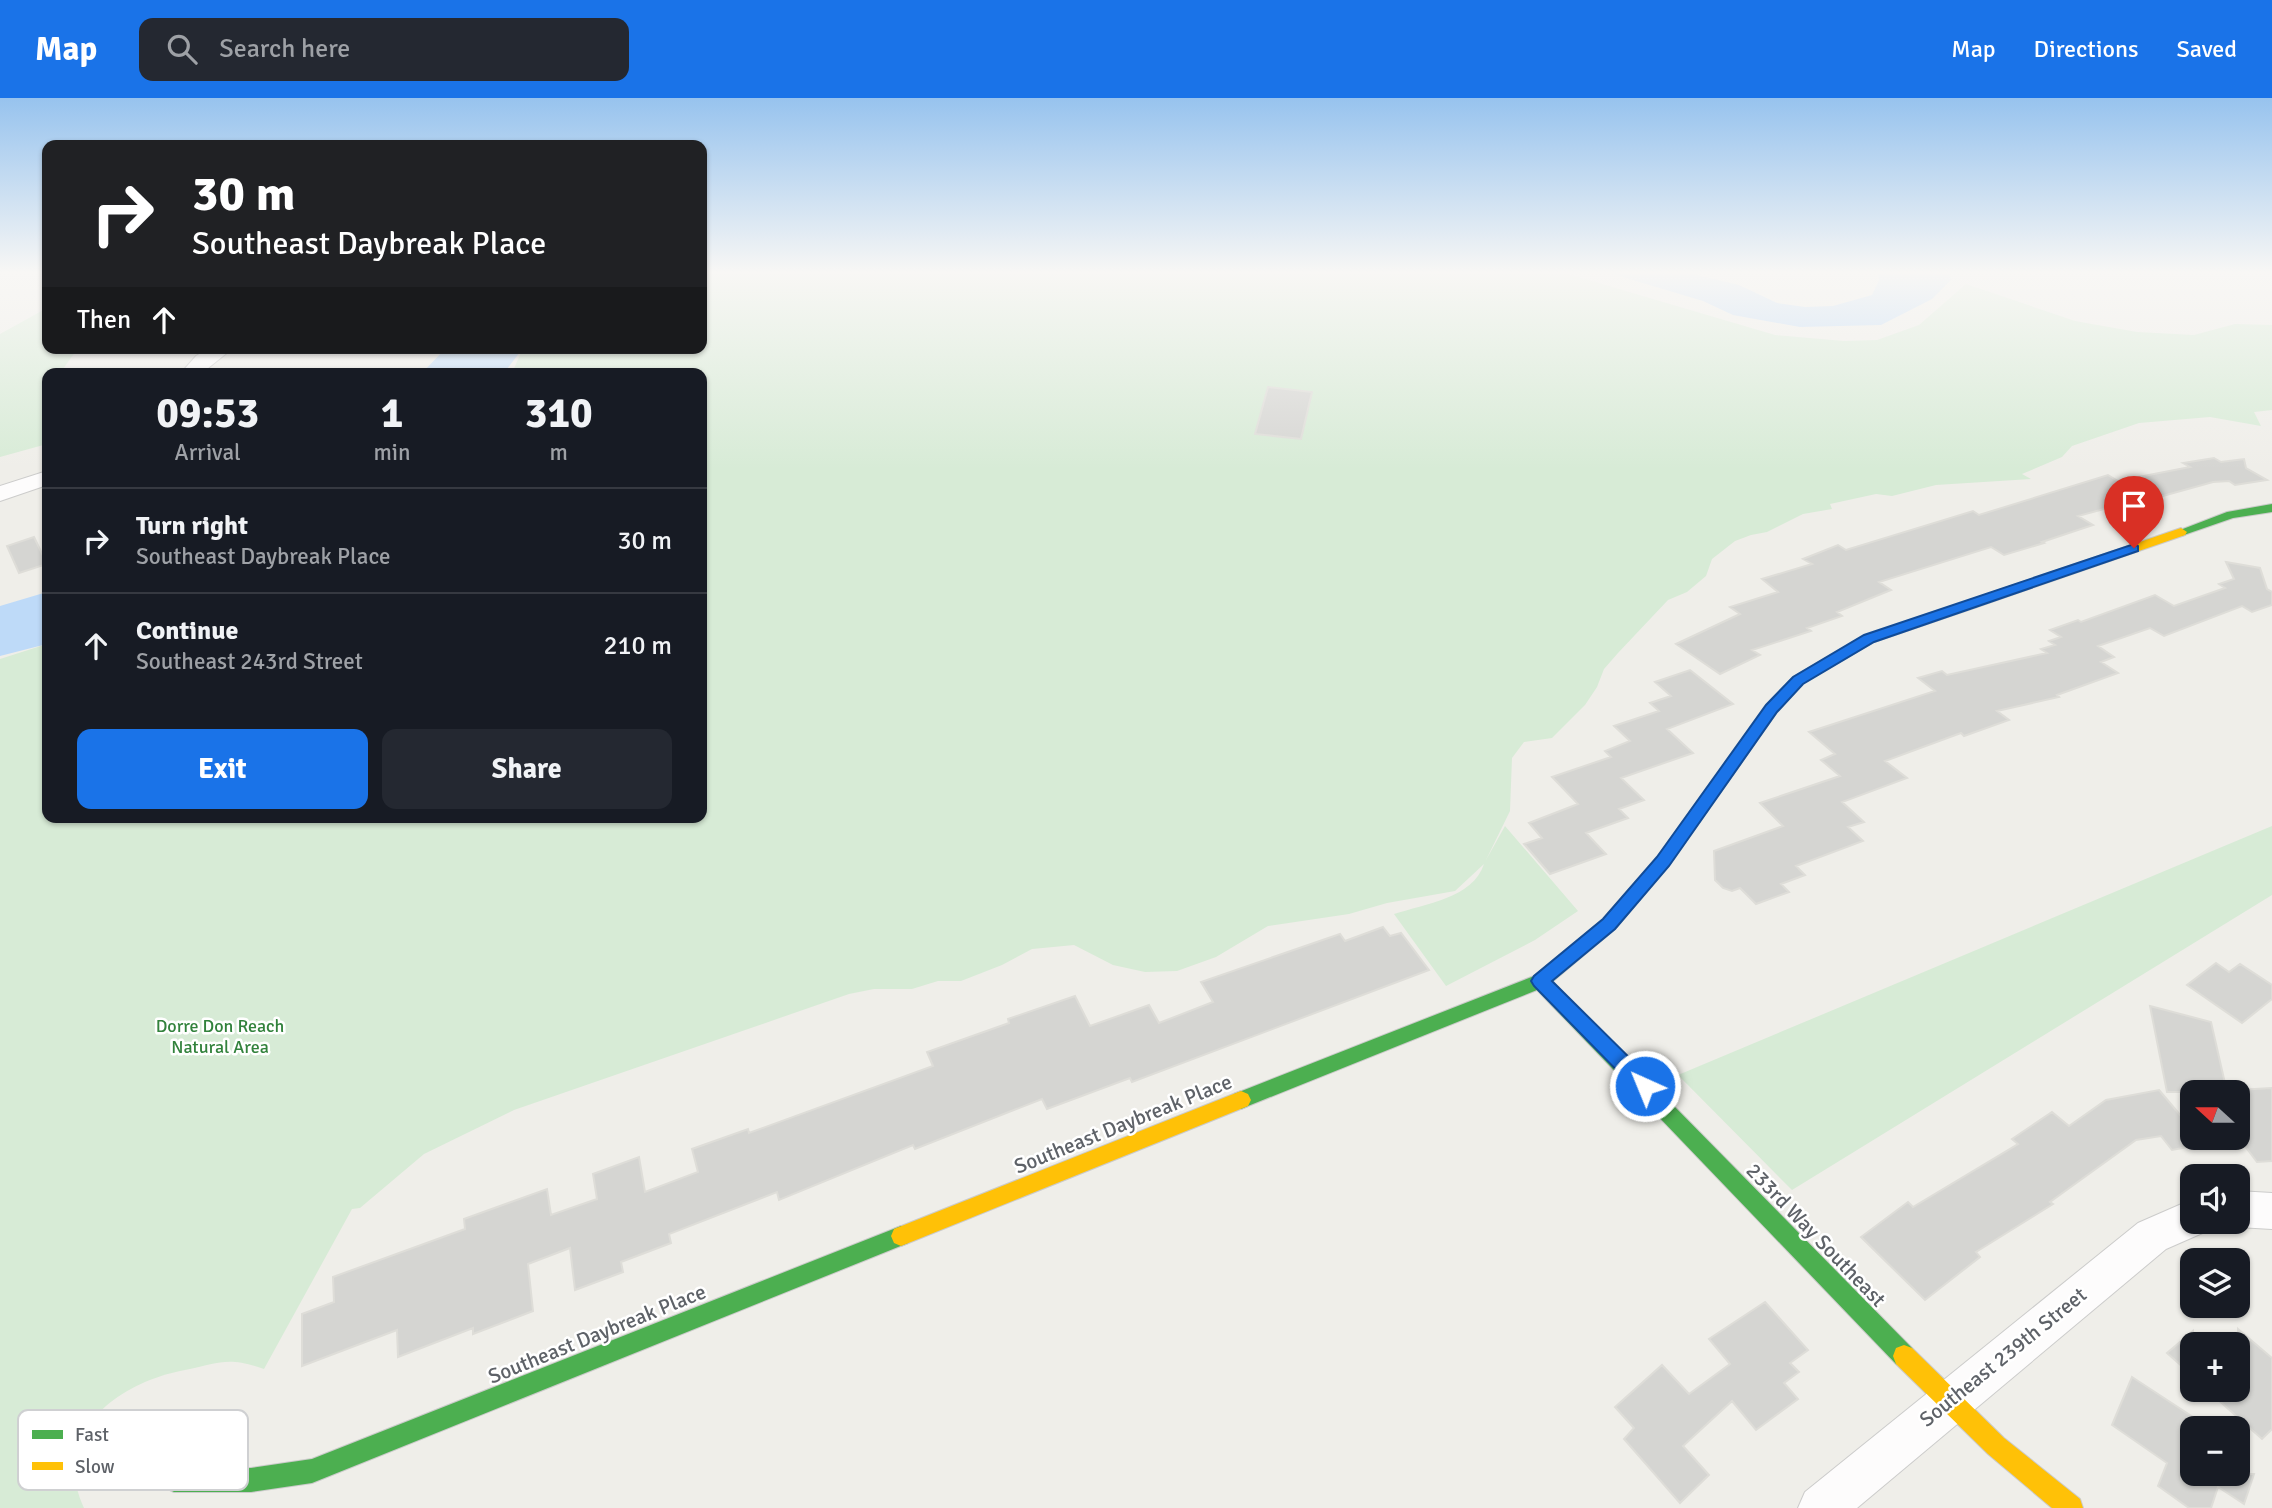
<!DOCTYPE html>
<meta charset="utf-8">
<style>
:root{--surface:#171b24;--page:#242831;--text:#f1f3f6;--muted:#9ea1a6;--line:#363941;--accent:#1a73e8}
body{margin:0;font-family:Signika,sans-serif;background:var(--page);color:var(--text);height:100vh;display:flex;flex-direction:column;font-size:26px;white-space:nowrap}
*{box-sizing:border-box;margin:0}
p{font-size:23px;color:var(--muted)}
.icon{flex:none;width:38px;height:38px;fill:none;stroke:currentColor;stroke-width:2;stroke-linecap:round;stroke-linejoin:round}
.map{position:relative;flex:1;overflow:hidden}
.details{position:absolute;left:42px;top:270px;width:665px;height:455px;display:flex;flex-direction:column;background:var(--surface);border-radius:14px;box-shadow:0 2px 5px #0004}
.details>*{flex:none}
.hud{position:absolute;left:42px;top:42px;width:665px;height:214px;border-radius:14px;box-shadow:0 2px 5px #0004;background:#202124;color:#fff;overflow:hidden}
.needle{width:46px;rotate:291deg}
.controls{position:absolute;left:2180px;top:982px;display:grid;gap:14px}
.controls a{display:grid;place-items:center;width:70px;height:70px;border-radius:14px;background:var(--surface);box-shadow:0 2px 5px #0004;font-size:35px}
.pin{position:absolute;display:grid;place-items:center;width:60px;height:60px;color:#fff;margin:-72px -30px;border-radius:50% 50% 50% 0;rotate:-45deg;box-shadow:0 0 7px #0007}
.pin .icon{rotate:45deg}
.me{position:absolute;width:77px;margin:-38px;rotate:316deg;stroke-linejoin:round;filter:drop-shadow(0 0 5px #0008)}
.turn{display:flex;align-items:center;gap:24px;height:147px;padding:0 35px;font-size:32px}
.turn .icon{width:91px;height:91px;stroke-width:2.5}
.turn b{display:block;font-size:49px;line-height:60px}
.then{display:flex;align-items:center;height:66px;padding:0 35px;background:#0003;gap:14px;font-size:26px}
.eta{display:flex;justify-content:space-evenly;align-items:center;height:119px;text-align:center}
.eta b{font-size:42px;font-weight:800;line-height:49px}
.button{display:flex;gap:14px;margin-top:auto;padding:14px 35px}
.button a{flex:1;height:80px;border-radius:14px;background:var(--accent);color:#fff;font-size:28px;font-weight:800;line-height:80px;text-align:center}
.button a+a{background:var(--page);color:var(--text)}
ul{padding:0;list-style:none}
li{display:flex;align-items:center;gap:21px;height:105px;padding:0 35px;border-top:2px solid var(--line)}
li div{flex:1}
li b{display:block;font-size:26px}
li em{font-style:normal}
header{display:flex;align-items:center;gap:42px;box-sizing:border-box;height:98px;padding:0 35px;background:var(--accent);color:#fff}
header strong{font-size:33px}
nav{display:flex;gap:38px;margin-inline-start:auto;font-size:24px}
.search{width:490px;height:63px;background:var(--page);display:flex;align-items:center;gap:18px;box-sizing:border-box;padding:0 24px;border-radius:14px;color:var(--muted);font-size:26px}
.map>svg:first-child{display:block}
</style>
<header>
<strong>Map</strong>
<div class="search"><svg class="icon" aria-label="search" viewBox="0 0 24 24"><circle cx="10" cy="10" r="6"/><path d="M15 15l6 6"/></svg>Search here</div>
<nav><a>Map</a><a>Directions</a><a>Saved</a></nav>
</header>
<div class="map">
<svg width="2272" height="1410" viewBox="0 0 2272 1410">
<rect width="100%" height="100%" fill="#efeee9"/>
<path fill="#d7ebd6" d="M702,173H1558L1775,237L1844,243L1877,242L1919,227L1966,186L2075,223L2137,234L2194,237L2235,226L2272,227V312L2254,314L2261,328L2210,319L2139,325L2072,348L2062,359L2022,376L2031,381L1936,387L1892,398L1876,396L1830,406L1832,411L1803,416L1767,434L1751,437L1735,443L1712,461L1706,478L1687,494L1668,502L1618,555L1604,571L1597,589L1585,607L1552,640L1524,644L1512,660L1510,713L1486,762L1505,728L1578,813L1535,842L1446,888L1394,816C1425,806 1473,800 1484,766L1455,793L1387,805L1349,816L1268,828L1216,859L1177,873L1145,874L1113,867L1074,847L1032,851L1002,867L961,883H938L912,891H874L849,896L514,1012L424,1056L360,1110L352,1111L264,1271C227,1258 220,1265 185,1272C119,1284 49,1335 84,1410H0V561L47,546V719H702V275H512L523,250H702Z
M47,210V250H78L63,271L72,275H47V346L0,359V236Z
M2272,728V797L1792,1092L1678,977Z"/>
<path fill="#bedaf8" d="M1603,173H1681L1739,187L1777,205L1805,209L1833,208L1872,197L1879,182L1877,173H1949L1951,182L1932,201L1881,227L1800,229L1733,217L1703,203Z
M446,250H523L504,275H422Z
M47,494V546L0,558V508Z"/>
<path fill="#d5d5d2" stroke="#deddd8" stroke-width="2" d="M1268,289L1312,294L1301,341L1255,336Z
M2214,360L2221,364L2244,361L2246,370L2267,382L2235,387L2229,383L2213,384L2145,403L2141,401L2078,418L2093,427L2042,444L2044,445L2004,457L1991,449L1879,484L1891,492L1837,514L1842,518L1807,530L1811,533L1752,552L1760,557L1720,576L1676,546L1740,516L1730,509L1778,494L1762,481L1812,466L1803,461L1838,447L1846,452L1973,413L1979,417L2108,377L2118,383L2190,369L2183,365Z
M34,439L47,466L19,475L7,448Z
M2226,464L2260,470L2267,491L2272,494V507L2252,514L2242,508L2164,538L2150,530L2098,548L2114,559L2101,564L2118,575L2057,597L2059,599L1997,613L2009,622L1964,638L1961,635L1885,663L1907,680L1842,704L1864,724L1848,729L1863,743L1796,768L1805,777L1781,786L1789,794L1756,806L1740,790L1732,793L1723,790L1715,782L1714,753L1783,728L1760,705L1840,678L1821,662L1835,656L1809,634L1935,593L1918,580L1942,573L1947,577L2047,555L2041,551L2055,547L2049,543L2061,539L2050,532L2078,522L2081,524L2155,497L2174,508L2225,490L2219,486L2234,481Z
M1690,572L1733,606L1667,631L1693,655L1621,680L1644,702L1619,711L1628,720L1586,735L1606,756L1550,776L1524,746L1542,740L1529,725L1578,706L1552,679L1611,659L1605,653L1630,643L1614,628L1659,613L1650,605L1671,598L1655,584Z
M1383,829L1390,838L1401,835L1429,872L1132,984L1130,980L1047,1011L1042,1001L915,1051L913,1047L779,1102L777,1094L669,1136L671,1145L621,1164L623,1174L575,1192L570,1150L528,1166L533,1213L473,1236V1230L398,1259L397,1232L302,1268V1216L334,1204L333,1179L465,1131L464,1121L547,1091L551,1117L597,1101L593,1076L639,1059L645,1094L698,1074L692,1051L748,1031L749,1035L933,968L927,954L1009,925L1008,921L1075,898L1090,928L1149,907L1159,925L1213,904L1201,884L1340,836L1345,843Z
M2216,865L2229,874L2240,866L2272,887V901L2242,925L2187,887Z
M2150,908L2211,924L2227,994H2167Z
M2272,990V1063L2257,1064L2238,1039V992Z
M2159,992L2193,1032V1040H2199L2204,1046L2172,1052L2161,1038L2136,1042L2050,1104L2053,1106L1976,1154L1980,1159L1925,1202L1861,1139L1908,1104L1913,1109L2018,1046L2012,1041L2052,1014L2069,1028L2106,1002Z
M1765,1204L1808,1252L1790,1265L1799,1274L1784,1285L1798,1301L1756,1332L1732,1303L1683,1348L1709,1377L1680,1405L1624,1341L1634,1330L1615,1309L1662,1267L1689,1296L1730,1266L1709,1241Z
M2238,1231L2272,1260V1331L2262,1341L2207,1292H2238Z
M2193,1233V1278L2167,1255Z
M2132,1279L2193,1319V1376H2254L2244,1406L2218,1389L2211,1410H2189L2158,1388L2167,1365L2112,1327Z"/>
<g fill="none" stroke-linecap="round" stroke-linejoin="round">
<g stroke="#cccccb" stroke-width="2">
<path id="street" d="M209,250H233L202,275H181L196,258Z
M47,373V387L0,403V388Z
M2238,1093L2272,1095V1131L2238,1129L2224,1124H2238Z
M2193,1101V1124H2211L2207,1133L2166,1151L1857,1410H1798L1805,1394L2138,1125Z"/>
</g>
<g stroke="#cbcbca" stroke-width="2">
<path id="fast" d="M2272,406V414L2233,420L2181,438L2175,434L2227,414Z
M1972,502L1977,503V509L1874,544L1803,585L1777,614L1669,767L1615,831L1552,884L1912,1250L1915,1258L1912,1266L1904,1269L1896,1266L1537,892L1248,1008L1241,1011L1234,1008L1231,1002L1234,996L1534,878L1603,821L1657,759L1767,608L1793,579L1864,538Z
M901,1128L908,1131L911,1138L908,1145L312,1385L251,1394H174L166,1390L162,1382L166,1374L174,1370H251L312,1361Z"/>
</g>
<g stroke="#cbcbca" stroke-width="2">
<path id="slow" d="M2181,430L2187,434L2185,437L1977,509L1972,510L1965,506L1967,503Z
M1241,993L1248,996L1251,1002L1248,1008L901,1148L894,1145L891,1138L894,1131Z
M1904,1247L1912,1250L2004,1340L2080,1401L2083,1410H2052L1988,1356L1896,1266L1893,1258L1896,1250Z"/>
</g>
<use href="#street" fill="#fdfcfc" fill-rule="evenodd"/>
<use href="#fast" fill="#4caf50" fill-rule="evenodd"/>
<use href="#slow" fill="#ffc107" fill-rule="evenodd"/>
</g>
<linearGradient id="sky" x2="0" y2="1"><stop stop-color="#97c3ee"/><stop offset="0.47" stop-color="#f8f7f5"/><stop offset="1" stop-color="#f8f7f5" stop-opacity="0"/></linearGradient>
<rect width="2272" height="371" fill="url(#sky)"/>
<path fill="#1a73e8" stroke="#114b97" stroke-width="2" d="M2134,446L2138,448V453L1874,544L1803,586L1777,614L1669,768L1615,831L1552,883L1652,982L1654,988L1652,994L1645,997L1638,994L1534,888L1531,883L1534,878L1603,821L1657,759L1766,607L1793,579L1864,537Z"/>
<g text-anchor="middle" dominant-baseline="central" stroke-width="5" stroke-linejoin="round" paint-order="stroke">
<g font-size="18" fill="#32823c" stroke="#fff">
<text x="220" y="928">Dorre Don Reach<tspan x="220" dy="21">Natural Area</tspan></text>
</g>
<g font-size="21" fill="#5e6268" stroke="#fff">
<text transform="translate(1123 1026) rotate(-22)">Southeast Daybreak Place</text>
<text transform="translate(1816 1137) rotate(46)">233rd Way Southeast</text>
<text transform="translate(597 1236) rotate(-22)">Southeast Daybreak Place</text>
<text transform="translate(2003 1259) rotate(-39)">Southeast 239th Street</text>
</g>
</g>
<rect x="18" y="1312" width="230" height="80" rx="10" fill="#fff" stroke="#cfd0d2" stroke-width="2"/>
<rect x="32" y="1332" width="31" height="9" fill="#4caf50"/>
<rect x="32" y="1364" width="31" height="8" fill="#ffc107"/>
<g font-size="19" fill="#5e6268">
<text x="75" y="1343">Fast</text>
<text x="75" y="1375">Slow</text>
</g>
</svg>
<div class="controls">
<a><svg class="needle" viewBox="-14 -14 28 28"><path d="M0-13l5 13h-10z" fill="#e53935"/><path d="M0 13l5-13h-10z" fill="#9ea1a6"/></svg></a>
<a><svg class="icon" aria-label="sound" viewBox="0 0 24 24"><path d="M4 9h4l5-4v14l-5-4H4zM17 9q2 3 0 6"/></svg></a>
<a><svg class="icon" aria-label="layers" viewBox="0 0 24 24"><path d="M12 4l9 5-9 5-9-5zM3 14l9 5 9-5"/></svg></a>
<a>+</a>
<a>−</a>
</div>
<div class="pin" style="left:2134px;top:450px;background:#d93025"><svg class="icon" aria-label="arrive" viewBox="0 0 24 24"><path d="M6 21V4h12l-3 4 3 4H6"/></svg></div>
<svg class="me" style="left:1645px;top:988px" viewBox="-20 -20 40 40"><circle r="17" fill="#1a73e8" stroke="#fff" stroke-width="3"/><path d="M0-11L8 9 0 5-8 9z" fill="#fff"/></svg>
<div class="hud">
<div class="turn"><svg class="icon" aria-label="right" viewBox="0 0 24 24"><path d="M7 20v-9h11M14 6l5 5-5 5"/></svg><div><b>30 m</b>Southeast Daybreak Place</div></div>
<div class="then">Then<svg class="icon" aria-label="ahead" viewBox="0 0 24 24"><path d="M12 20V5M6 11l6-6 6 6"/></svg></div>
</div>
<section class="details">
<div class="eta">
<div><b>09:53</b><p>Arrival</p></div>
<div><b>1</b><p>min</p></div>
<div><b>310</b><p>m</p></div>
</div>
<ul>
<li><svg class="icon" aria-label="right" viewBox="0 0 24 24"><path d="M7 20v-9h11M14 6l5 5-5 5"/></svg><div><b>Turn right</b><p>Southeast Daybreak Place</p></div><em>30 m</em></li>
<li><svg class="icon" aria-label="ahead" viewBox="0 0 24 24"><path d="M12 20V5M6 11l6-6 6 6"/></svg><div><b>Continue</b><p>Southeast 243rd Street</p></div><em>210 m</em></li>
</ul>
<div class="button"><a>Exit</a><a>Share</a></div>
</section>
</div>
